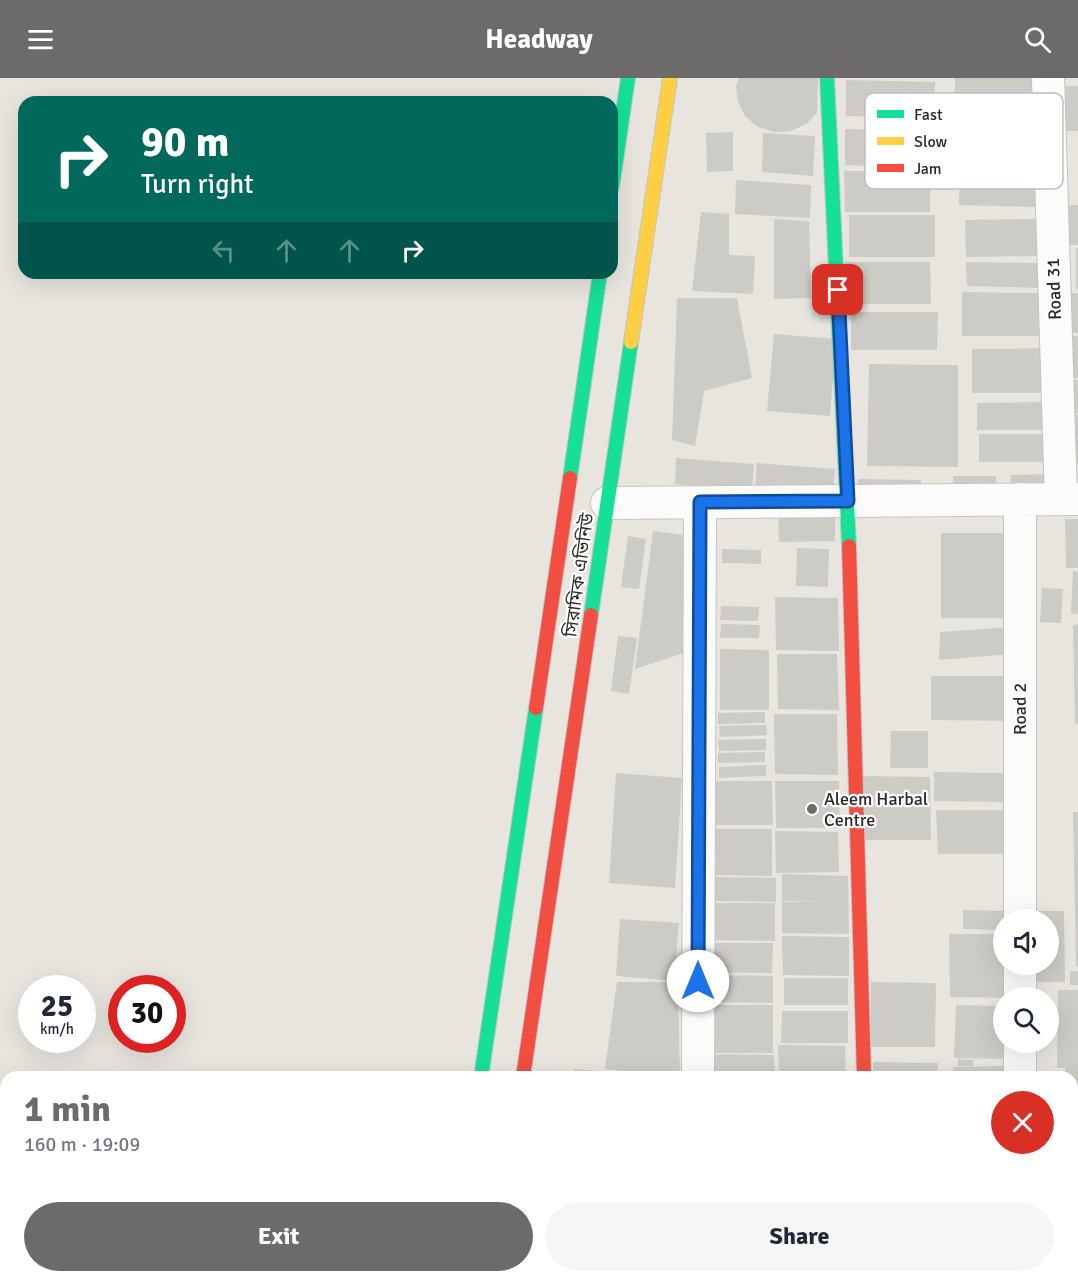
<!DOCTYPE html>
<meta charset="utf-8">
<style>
:root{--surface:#fff;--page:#f6f6f7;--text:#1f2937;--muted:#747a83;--accent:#6c6b69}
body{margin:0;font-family:Signika,"Noto Sans Bengali",sans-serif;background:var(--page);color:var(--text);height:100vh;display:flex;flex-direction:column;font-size:22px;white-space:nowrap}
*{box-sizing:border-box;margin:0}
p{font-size:20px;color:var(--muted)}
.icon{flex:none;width:33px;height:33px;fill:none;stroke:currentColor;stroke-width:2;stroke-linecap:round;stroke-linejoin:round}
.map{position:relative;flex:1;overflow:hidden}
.details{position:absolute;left:0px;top:993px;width:1078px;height:212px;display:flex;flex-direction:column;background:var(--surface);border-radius:18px 18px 0 0;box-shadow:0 6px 24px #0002}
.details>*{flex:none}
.top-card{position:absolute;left:18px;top:18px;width:600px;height:183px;border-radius:18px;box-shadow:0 6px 24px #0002;background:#00695c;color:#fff;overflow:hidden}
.tools{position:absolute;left:993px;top:831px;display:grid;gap:12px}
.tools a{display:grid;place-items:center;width:66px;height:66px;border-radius:50%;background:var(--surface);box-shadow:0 6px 24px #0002;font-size:30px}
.speed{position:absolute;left:18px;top:897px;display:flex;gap:12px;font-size:30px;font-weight:700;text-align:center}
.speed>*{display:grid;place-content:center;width:78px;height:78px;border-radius:50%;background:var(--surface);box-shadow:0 6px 24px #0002;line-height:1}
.speed small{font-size:15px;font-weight:400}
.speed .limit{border:9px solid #d22;background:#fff;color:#111}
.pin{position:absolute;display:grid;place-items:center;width:51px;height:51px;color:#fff;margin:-26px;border-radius:12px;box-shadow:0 3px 9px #0006}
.me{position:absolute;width:66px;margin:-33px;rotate:0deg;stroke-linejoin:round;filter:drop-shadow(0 0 4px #0008)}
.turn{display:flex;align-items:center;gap:21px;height:126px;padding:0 24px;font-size:27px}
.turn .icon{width:78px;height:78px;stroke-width:2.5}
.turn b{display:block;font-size:42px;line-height:51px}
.lanes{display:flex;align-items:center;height:57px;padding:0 24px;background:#0003;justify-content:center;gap:30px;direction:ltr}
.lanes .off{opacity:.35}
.round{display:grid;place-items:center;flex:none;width:63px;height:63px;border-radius:32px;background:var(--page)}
.overview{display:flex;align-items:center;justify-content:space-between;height:102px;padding:0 24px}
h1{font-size:36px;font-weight:700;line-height:45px;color:var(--accent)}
.primary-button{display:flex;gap:12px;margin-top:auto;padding:12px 24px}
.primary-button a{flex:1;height:69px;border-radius:36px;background:var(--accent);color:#fff;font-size:24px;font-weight:700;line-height:69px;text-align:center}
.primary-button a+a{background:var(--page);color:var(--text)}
header{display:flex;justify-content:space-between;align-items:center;height:78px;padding:0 24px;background:var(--accent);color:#fff;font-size:27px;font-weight:700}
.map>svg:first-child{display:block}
</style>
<header><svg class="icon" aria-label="menu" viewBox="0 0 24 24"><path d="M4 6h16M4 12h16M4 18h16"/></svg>Headway<svg class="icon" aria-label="search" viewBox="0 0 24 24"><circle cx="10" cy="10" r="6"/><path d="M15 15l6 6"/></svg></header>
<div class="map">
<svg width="1078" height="1204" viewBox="0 0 1078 1204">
<rect width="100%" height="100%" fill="#e8e5df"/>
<path fill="#cdcbc6" d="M739,0H818L817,35L806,46L791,53L774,54L758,49L745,38L738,24L736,8Z
M955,0H1037L1038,28L955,30Z
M846,2L935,4L934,40L846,38Z
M1055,8H1078V53H1055Z
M845,51L935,53L934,90L845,87Z
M733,54V93L707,94L706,55Z
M763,55L815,58L813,98L762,94Z
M960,90L1040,92V129L959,127Z
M844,93H930V134H845Z
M736,102L811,107L810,140L735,136Z
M1068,127H1078V167H1067Z
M701,134L729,136V177L755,178L753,216L692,213Z
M849,137H935V179H849Z
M774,141L809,143L811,220L774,221Z
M1044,141V178L966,179L965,142Z
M1076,170H1078V211H1076Z
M845,184H930L931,226H845Z
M966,184L1043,185V210L967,208Z
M962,214L1043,215V258H962Z
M1071,215H1078V255H1071Z
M677,220H737L752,300L704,313L695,368L672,362Z
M851,234H938L937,272H851Z
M774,256L836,261L830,338L767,333Z
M1069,258H1078V300H1070Z
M1051,270V315H972V271Z
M869,286L958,287V389L867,388Z
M1070,302H1078V335H1070Z
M1043,324V352H977V325Z
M1066,336H1078V386H1066Z
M979,356H1046V384H979Z
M676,380L754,386L752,412L675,406Z
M757,385L835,391L833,418L755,412Z
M1053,396L1054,416L1011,417V397Z
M953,398H996V418H953Z
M858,401L921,402V425L858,424Z
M835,435V463L779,464L778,436Z
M1065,441H1078V490H1066Z
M653,453L699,459L684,575L635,591Z
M941,455H1009V540H941Z
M628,458L646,461L639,511L621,509Z
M797,470L829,471L828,509L796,508Z
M722,471L761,472V486L722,485Z
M1073,493L1078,494V536L1071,535Z
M1042,510L1063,511L1061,545L1040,544Z
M775,519L838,520L839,573L776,572Z
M721,528L759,529L758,543L720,542Z
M721,546L760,547L759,560H720Z
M1078,546V646H1075L1073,547Z
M1011,549V576L939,582L940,554Z
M618,558L637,560L629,616L611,613Z
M720,571L769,572V632H720Z
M777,576H837L839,632L778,631Z
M931,598H1017V643L931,642Z
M765,634V645L718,646V635Z
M774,636H837L838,697L775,696Z
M766,647L767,657L720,659L719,648Z
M891,653H928V690H890Z
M766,661V672L719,673L718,662Z
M765,674V684L718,685V675Z
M766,687V698L719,700V689Z
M934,694L1005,695V724L934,723Z
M616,695L682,700L675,810L609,805Z
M858,698L930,699L931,762H859Z
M716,703H772L773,747H716Z
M775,703H839L840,750H776Z
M936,732H1009L1010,776H938Z
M1073,734H1078V888H1076Z
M711,751H772V798L711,797Z
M775,753L838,754L839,794L776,795Z
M782,796L848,798L849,856L782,855V824H818L782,823Z
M704,799L776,800V824L704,823Z
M703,825H775V863L703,862Z
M963,832L1021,833V842H1004V852L963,851Z
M1031,833H1064L1065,904H1033V886H1048V842H1031Z
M620,841L679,845L674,903L616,898Z
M949,856H1004V886H1022L1023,920L950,919Z
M782,858L849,859V898L783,897Z
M702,865H773L772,895L701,894Z
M1070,893H1078V907H1070Z
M702,897L773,898V925L702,924Z
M784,900H848V927H784Z
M617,904H678L680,999L605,991Z
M871,904L936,905L935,969H870Z
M1058,912H1078V1042H1072V999H1065V990H1057Z
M702,927H773V975H702Z
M956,927L1004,928V964H1014L1013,981L954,980Z
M782,933H848V965H781Z
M778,967L845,968L846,999H779Z
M706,976L774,977L775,999H706Z
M958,981L973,982V988H958Z
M873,984L938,985V999H873Z
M1008,988V999H954L953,989Z
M574,991L622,995V999H573Z
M1072,1051H1078V1079H1072Z
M1072,1083H1078V1102H1072Z
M1072,1105H1078V1124H1072Z
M1072,1130H1078V1160H1072Z
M1072,1166H1078V1204H1056V1198H1072Z
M541,1198H568L567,1204H541Z
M581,1198H675V1204H581Z
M709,1198H781V1203L709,1204Z
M802,1198H845V1204H802Z
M878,1198H943V1204H878Z
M952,1198H1019V1204H952Z"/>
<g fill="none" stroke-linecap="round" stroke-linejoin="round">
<g stroke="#c5c4c5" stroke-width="34">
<path id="street" d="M1048,0L1061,421
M1020,421V842
M607,425L1078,421
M1020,886V920
M1020,964V999
M698,999L700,425
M870,1198V1204
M1020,1198V1204
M697,1204V1198"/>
</g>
<g stroke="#c5c4c5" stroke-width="16">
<path id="fast" d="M827,0L849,468
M612,109L628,0
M570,400L600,195
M591,537L631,264
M481,999L536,630
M450,1204L451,1198"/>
</g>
<g stroke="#c5c4c5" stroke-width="16">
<path id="slow" d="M631,264L670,0"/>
</g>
<g stroke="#c5c4c5" stroke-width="16">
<path id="jam" d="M849,468L864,999
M536,630L570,400
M523,999L591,537
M493,1204L494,1198"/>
</g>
<use href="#street" stroke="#fcfbfa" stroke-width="32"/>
<use href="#fast" stroke="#16e098" stroke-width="14"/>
<use href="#slow" stroke="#ffcf43" stroke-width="14"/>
<use href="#jam" stroke="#f24e42" stroke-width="14"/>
</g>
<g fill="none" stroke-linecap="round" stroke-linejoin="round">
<g stroke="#114b97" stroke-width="15">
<path id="route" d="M698,903L700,424L848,423L838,212"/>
</g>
<use href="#route" stroke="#1a73e8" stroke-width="10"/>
</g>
<circle fill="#6c6b69" stroke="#fff" stroke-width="2" cx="812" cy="731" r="6"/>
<g text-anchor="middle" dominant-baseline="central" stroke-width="4.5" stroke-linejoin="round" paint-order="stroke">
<g font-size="18" fill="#2a2a2a" stroke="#fff">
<text transform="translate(1054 211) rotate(-92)">Road 31</text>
<text transform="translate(579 497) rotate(-82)">সিরামিক এভিনিউ</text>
<text transform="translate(1020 631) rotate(-90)">Road 2</text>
</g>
<g font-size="18" fill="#2a2a2a" stroke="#fff" text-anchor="start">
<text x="824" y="721">Aleem Harbal<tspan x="824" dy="21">Centre</tspan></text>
</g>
</g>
<rect x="865" y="15" width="198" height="96" rx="9" fill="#fff" stroke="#bfbfbf" stroke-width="1.5"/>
<rect x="877" y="32" width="27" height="8" fill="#16e098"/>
<rect x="877" y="59" width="27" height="8" fill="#ffcf43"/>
<rect x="877" y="86" width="27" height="8" fill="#f24e42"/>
<g font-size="16" fill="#2a2a2a">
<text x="914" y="42">Fast</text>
<text x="914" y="69">Slow</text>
<text x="914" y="96">Jam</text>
</g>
</svg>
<div class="tools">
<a><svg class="icon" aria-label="sound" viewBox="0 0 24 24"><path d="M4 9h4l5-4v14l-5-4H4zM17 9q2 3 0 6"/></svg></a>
<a><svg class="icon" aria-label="search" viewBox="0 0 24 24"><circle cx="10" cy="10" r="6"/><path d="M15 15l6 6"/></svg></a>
</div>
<div class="speed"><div>25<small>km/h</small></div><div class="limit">30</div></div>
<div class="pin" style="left:838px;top:212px;background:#d93025"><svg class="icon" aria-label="arrive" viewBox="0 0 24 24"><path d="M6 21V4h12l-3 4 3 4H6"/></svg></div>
<svg class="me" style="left:698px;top:903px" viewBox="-20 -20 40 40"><circle r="19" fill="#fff"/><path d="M0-13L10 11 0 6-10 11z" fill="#1a73e8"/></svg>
<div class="top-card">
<div class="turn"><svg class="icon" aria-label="right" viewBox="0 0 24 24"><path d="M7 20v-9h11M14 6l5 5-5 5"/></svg><div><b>90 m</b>Turn right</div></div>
<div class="lanes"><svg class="icon off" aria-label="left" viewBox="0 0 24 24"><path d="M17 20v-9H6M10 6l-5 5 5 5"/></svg><svg class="icon off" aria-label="ahead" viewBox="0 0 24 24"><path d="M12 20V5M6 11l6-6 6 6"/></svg><svg class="icon off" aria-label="ahead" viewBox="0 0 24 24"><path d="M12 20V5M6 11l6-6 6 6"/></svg><svg class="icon" aria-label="right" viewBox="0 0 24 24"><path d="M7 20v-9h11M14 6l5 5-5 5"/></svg></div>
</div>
<section class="details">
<div class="overview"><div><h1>1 min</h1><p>160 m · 19:09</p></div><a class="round" style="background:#d93025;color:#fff"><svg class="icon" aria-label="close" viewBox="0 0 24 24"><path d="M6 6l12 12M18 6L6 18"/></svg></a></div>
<div class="primary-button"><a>Exit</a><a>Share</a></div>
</section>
</div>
